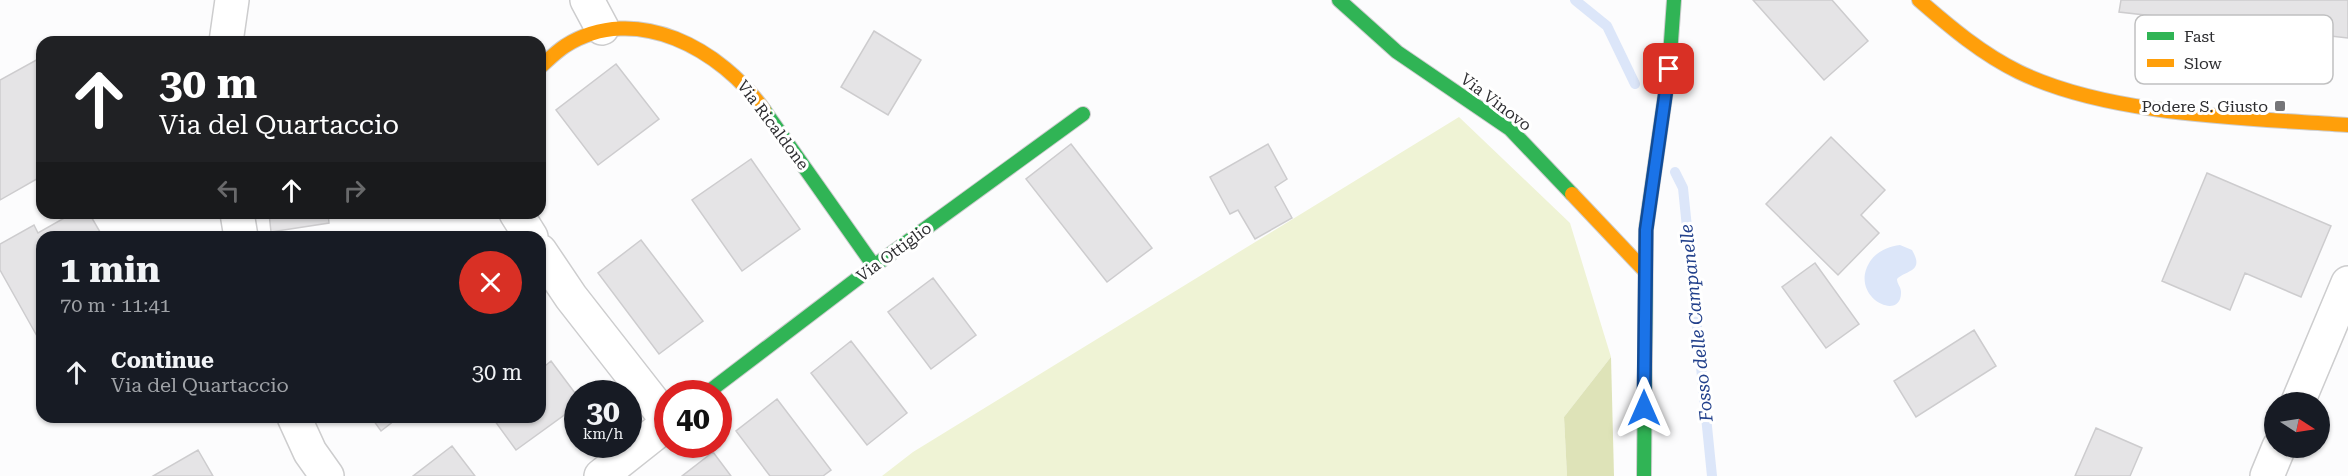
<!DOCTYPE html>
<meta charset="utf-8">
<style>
:root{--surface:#171b24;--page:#20242c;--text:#f1f3f6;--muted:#9ea1a6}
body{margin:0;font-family:"Roboto Serif",serif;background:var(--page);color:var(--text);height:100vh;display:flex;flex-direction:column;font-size:22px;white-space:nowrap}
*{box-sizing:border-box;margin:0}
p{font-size:20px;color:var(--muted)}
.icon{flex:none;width:33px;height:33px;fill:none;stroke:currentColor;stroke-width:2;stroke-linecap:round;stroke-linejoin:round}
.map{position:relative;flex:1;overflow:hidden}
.panel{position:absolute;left:36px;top:231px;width:510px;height:192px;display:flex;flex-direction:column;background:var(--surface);border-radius:18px;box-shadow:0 2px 4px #0004}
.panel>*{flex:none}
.hud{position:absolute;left:36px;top:36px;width:510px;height:183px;border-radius:18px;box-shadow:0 2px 4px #0004;background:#202124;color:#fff;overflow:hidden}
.needle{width:39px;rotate:102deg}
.buttons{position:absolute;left:2264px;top:392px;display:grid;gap:12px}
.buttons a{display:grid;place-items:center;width:66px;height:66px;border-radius:50%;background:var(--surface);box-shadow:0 2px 4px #0004;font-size:30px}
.speed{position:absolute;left:564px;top:380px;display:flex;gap:12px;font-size:30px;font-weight:700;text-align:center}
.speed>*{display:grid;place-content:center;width:78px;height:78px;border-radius:50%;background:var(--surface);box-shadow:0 2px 4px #0004;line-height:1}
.speed small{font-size:15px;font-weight:400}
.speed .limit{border:9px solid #d22;background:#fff;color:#111}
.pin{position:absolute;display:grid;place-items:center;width:51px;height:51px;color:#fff;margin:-26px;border-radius:12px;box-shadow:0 3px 9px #0006}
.me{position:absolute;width:66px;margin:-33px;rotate:0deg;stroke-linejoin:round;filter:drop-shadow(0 0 4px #0008)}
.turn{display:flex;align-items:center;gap:21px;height:126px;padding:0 24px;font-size:27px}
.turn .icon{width:78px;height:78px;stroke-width:2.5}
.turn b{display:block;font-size:42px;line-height:51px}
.lanes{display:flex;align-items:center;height:57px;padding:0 24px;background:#0003;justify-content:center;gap:30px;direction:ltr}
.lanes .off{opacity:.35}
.round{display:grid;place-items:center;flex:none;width:63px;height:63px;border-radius:32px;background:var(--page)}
.headline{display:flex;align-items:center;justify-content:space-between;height:102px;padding:0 24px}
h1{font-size:36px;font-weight:700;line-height:45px}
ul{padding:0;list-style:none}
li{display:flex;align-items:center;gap:18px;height:78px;padding:0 24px}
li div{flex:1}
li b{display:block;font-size:22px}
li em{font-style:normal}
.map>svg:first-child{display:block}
</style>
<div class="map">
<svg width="2348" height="476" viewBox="0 0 2348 476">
<rect width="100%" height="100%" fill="#fcfcfd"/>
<path fill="#eff3d5" d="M1459,117L1570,223L1611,357L1564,417L1567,476H882L913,452Z"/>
<path fill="#dee3b8" d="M1611,357L1614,476H1567L1564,417Z"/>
<path fill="#dce6f9" d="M1900,245L1912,250C1925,272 1906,270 1897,279C1897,284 1901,287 1901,292C1902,324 1846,296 1871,260C1878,251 1889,246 1900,245Z"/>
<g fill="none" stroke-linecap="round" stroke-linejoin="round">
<path stroke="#dce6f9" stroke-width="10" d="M1575,0L1607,26L1635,84
M1675,172L1683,188L1712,476"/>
</g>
<path fill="#e5e4e6" stroke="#cdccce" stroke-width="1.5" d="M1753,0H1832L1868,41L1824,80Z
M2121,0H2348V38L2119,12Z
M874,31L921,60L888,115L841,87Z
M40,58L42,61V176L0,200V80Z
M616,64L659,119L598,165L556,110Z
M1831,137L1885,190L1861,215L1879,233L1838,275L1766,204Z
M1071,144L1152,248L1107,282L1026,179Z
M1268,144L1287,179L1275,187L1292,218L1255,239L1238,210L1230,214L1210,177Z
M751,159L800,229L742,271L692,200Z
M2207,173L2331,226L2301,297L2245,273L2230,310L2162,281Z
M73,213H89L103,237H42V345L0,270V244L34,225L38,233Z
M269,213H328L329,223L271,232Z
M641,240L703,321L659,354L598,273Z
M1815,263L1859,324L1826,348L1782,287Z
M933,278L976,335L931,369L888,312Z
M1974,330L1996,366L1916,417L1894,381Z
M851,341L907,413L867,445L811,373Z
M551,361L578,397V405L516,450L492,417H540V370Z
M777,399L831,470L823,476H770L736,431Z
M371,417H399L381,431Z
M2096,428L2142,448L2130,476H2075Z
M452,446L475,476H413Z
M198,450L213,476H153Z
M713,452L731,476H682Z"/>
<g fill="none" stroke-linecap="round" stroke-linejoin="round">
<g stroke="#cdcdce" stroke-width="36">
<path id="street" d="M587,0L602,28
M226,42L232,0
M237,213L241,237
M516,213L531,237
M540,251L571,297L668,421
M2298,402L2348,283
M294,417L310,452L327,476
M601,476L668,423
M2267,476L2279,447"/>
</g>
<g stroke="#cdcdce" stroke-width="16">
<path id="fast" d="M1339,0L1397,52L1510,129L1572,194
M764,110L874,266
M707,393L874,266L1083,114
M1644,476L1646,229L1669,69L1674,0"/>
</g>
<g stroke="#cdcdce" stroke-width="16">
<path id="slow" d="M1919,0C1950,27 1982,54 2019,72C2110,116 2248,118 2348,125
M540,67C548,60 556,52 565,46C636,1 722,50 764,110
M1572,194L1645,271"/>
</g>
<use href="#street" stroke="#fff" stroke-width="33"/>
<use href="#fast" stroke="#30b455" stroke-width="14"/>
<use href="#slow" stroke="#ff9f0a" stroke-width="14"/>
</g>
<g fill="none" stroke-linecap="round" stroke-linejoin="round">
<g stroke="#114b97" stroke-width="15">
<path id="route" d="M1644,408L1646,230L1669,69"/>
</g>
<use href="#route" stroke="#1a73e8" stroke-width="10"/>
</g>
<rect fill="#757578" stroke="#fff" stroke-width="2" x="2274" y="100" width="12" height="12" rx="3"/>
<g text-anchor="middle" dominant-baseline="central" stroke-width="6" stroke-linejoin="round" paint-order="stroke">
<g font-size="16" fill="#2d2d30" stroke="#fff">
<text transform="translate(1496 102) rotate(37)">Via Vinovo</text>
<text transform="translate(773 125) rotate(53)">Via Ricaldone</text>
<text transform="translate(894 252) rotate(-36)">Via Ottiglio</text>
</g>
<g font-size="16" fill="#2d2d30" stroke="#fff" text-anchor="end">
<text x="2268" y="106">Podere S. Giusto</text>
</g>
<g font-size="18" font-style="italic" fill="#22408b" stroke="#fff">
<text transform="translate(1696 323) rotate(-96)">Fosso delle Campanelle</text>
</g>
</g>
<rect x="2135" y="15" width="198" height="69" rx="9" fill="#fff" stroke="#c0c0c1" stroke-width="1.5"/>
<rect x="2147" y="32" width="27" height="8" fill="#30b455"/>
<rect x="2147" y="59" width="27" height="8" fill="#ff9f0a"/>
<g font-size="16" fill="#2d2d30">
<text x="2184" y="42">Fast</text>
<text x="2184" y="69">Slow</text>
</g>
</svg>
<div class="buttons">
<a><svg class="needle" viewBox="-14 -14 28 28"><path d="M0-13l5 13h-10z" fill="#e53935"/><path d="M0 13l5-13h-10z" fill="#9ea1a6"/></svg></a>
</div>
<div class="speed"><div>30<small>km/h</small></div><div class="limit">40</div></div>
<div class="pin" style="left:1669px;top:69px;background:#d93025"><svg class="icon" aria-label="arrive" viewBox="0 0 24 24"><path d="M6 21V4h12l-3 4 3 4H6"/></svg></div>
<svg class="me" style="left:1644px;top:408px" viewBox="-20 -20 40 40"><path d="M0-17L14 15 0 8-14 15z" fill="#1a73e8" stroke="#fff" stroke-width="4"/></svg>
<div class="hud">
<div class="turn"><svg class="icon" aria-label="ahead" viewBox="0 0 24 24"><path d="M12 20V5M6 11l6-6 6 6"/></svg><div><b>30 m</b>Via del Quartaccio</div></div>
<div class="lanes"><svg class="icon off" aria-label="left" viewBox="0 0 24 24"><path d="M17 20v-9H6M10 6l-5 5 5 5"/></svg><svg class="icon" aria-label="ahead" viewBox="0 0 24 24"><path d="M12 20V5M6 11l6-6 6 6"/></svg><svg class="icon off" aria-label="right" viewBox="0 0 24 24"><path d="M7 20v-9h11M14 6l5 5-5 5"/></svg></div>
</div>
<section class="panel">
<div class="headline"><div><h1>1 min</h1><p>70 m · 11:41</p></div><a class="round" style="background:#d93025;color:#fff"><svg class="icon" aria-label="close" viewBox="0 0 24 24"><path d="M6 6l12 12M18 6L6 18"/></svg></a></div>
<ul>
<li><svg class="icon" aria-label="ahead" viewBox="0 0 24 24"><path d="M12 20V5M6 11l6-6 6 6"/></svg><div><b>Continue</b><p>Via del Quartaccio</p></div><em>30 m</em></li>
</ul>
</section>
</div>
